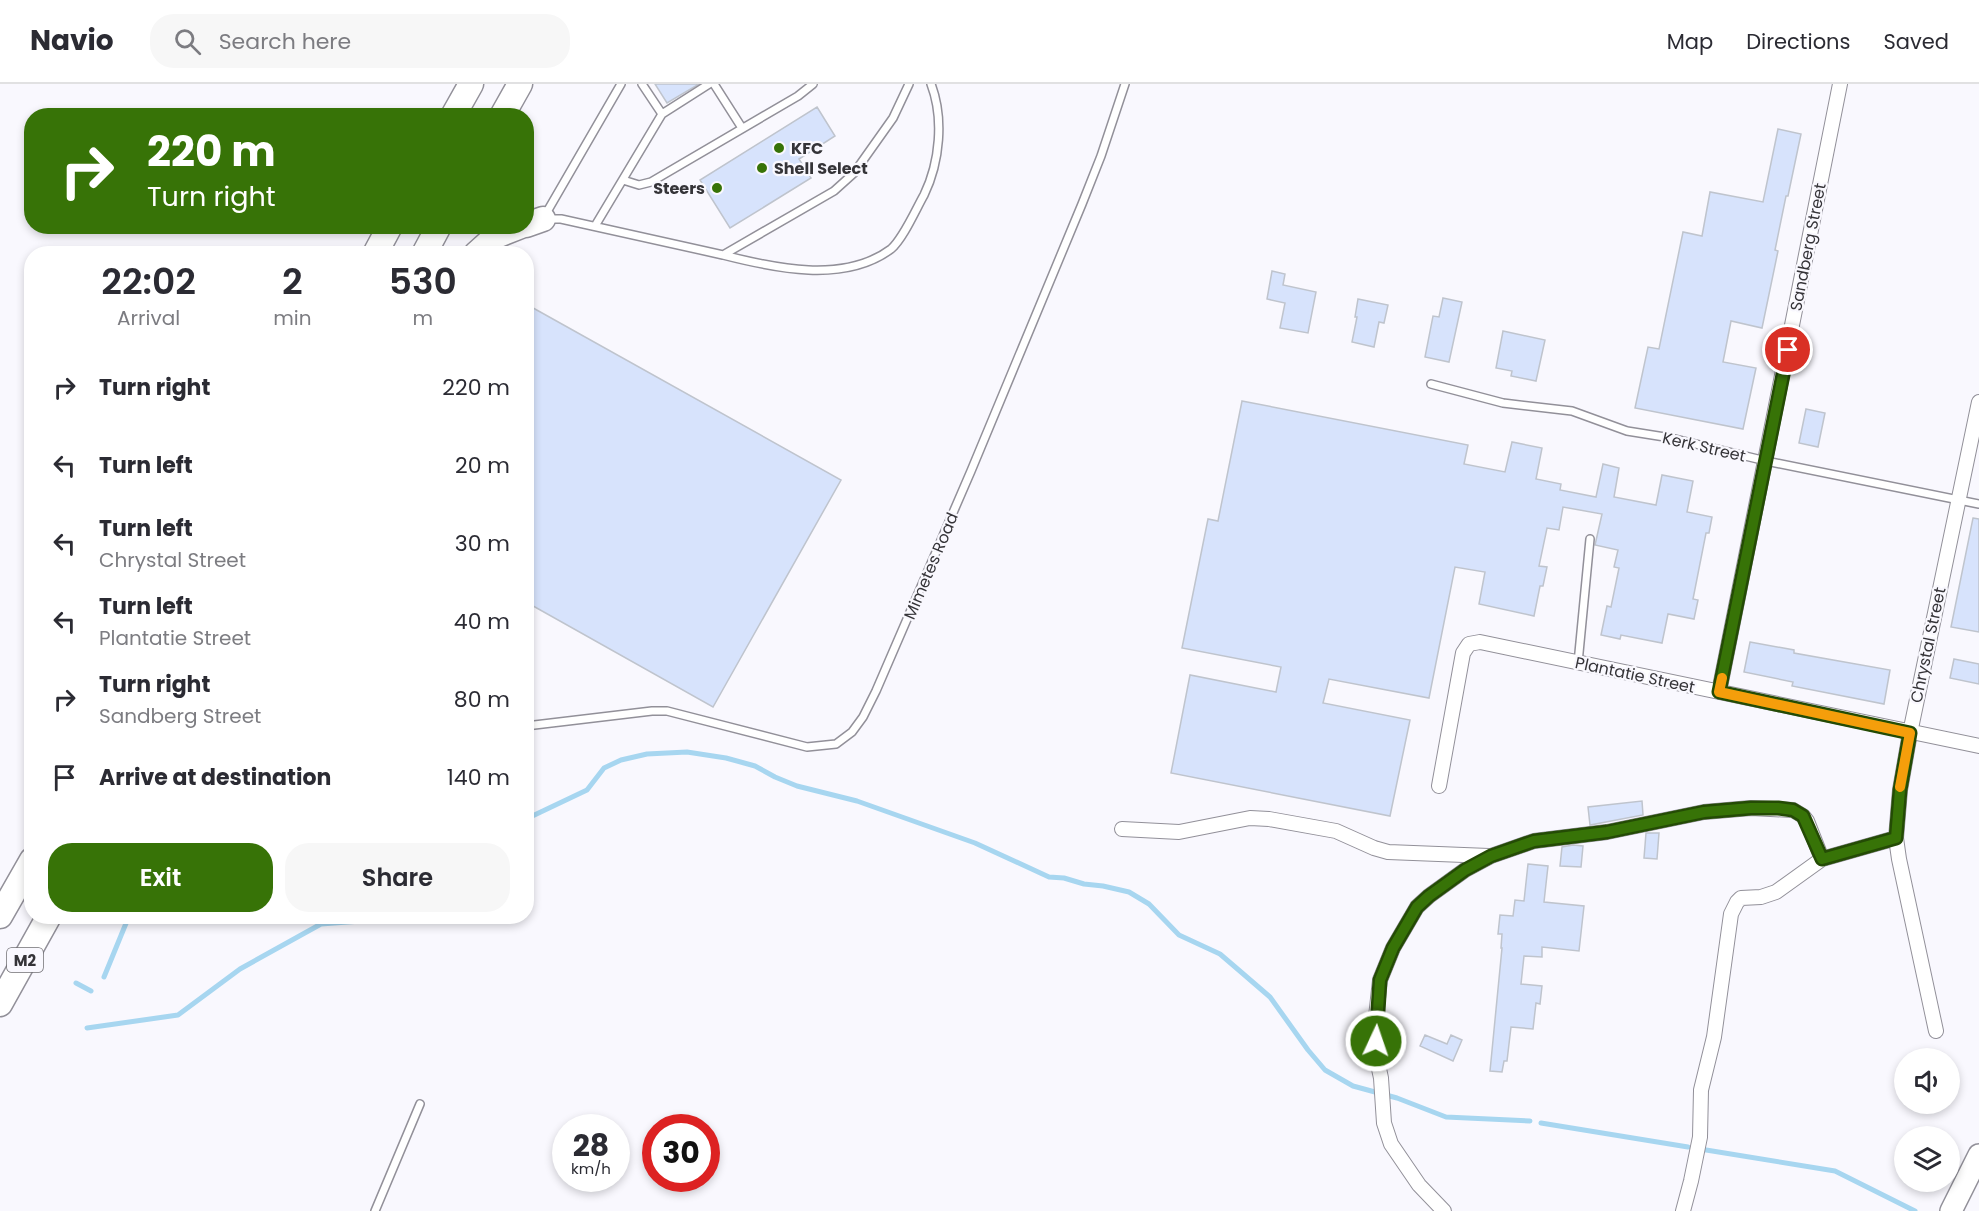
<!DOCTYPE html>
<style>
:root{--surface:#fff;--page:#f7f7f7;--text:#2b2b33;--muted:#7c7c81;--line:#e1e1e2;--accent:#377307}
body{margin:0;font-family:Poppins,sans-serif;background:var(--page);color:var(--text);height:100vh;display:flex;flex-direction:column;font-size:22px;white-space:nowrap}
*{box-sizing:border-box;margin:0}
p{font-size:20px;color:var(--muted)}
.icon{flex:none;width:33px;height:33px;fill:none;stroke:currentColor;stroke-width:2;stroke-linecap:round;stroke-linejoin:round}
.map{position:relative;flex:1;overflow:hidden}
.panel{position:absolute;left:24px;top:162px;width:510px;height:678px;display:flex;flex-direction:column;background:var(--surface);border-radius:24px;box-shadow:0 3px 9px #0003}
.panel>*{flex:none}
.hud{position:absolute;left:24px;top:24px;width:510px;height:126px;border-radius:24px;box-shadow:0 3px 9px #0003;background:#377307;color:#fff;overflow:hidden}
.fabs{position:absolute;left:1894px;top:964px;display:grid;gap:12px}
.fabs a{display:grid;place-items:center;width:66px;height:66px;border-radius:50%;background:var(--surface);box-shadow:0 3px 9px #0003;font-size:30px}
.speed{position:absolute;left:552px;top:1030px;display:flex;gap:12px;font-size:30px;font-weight:700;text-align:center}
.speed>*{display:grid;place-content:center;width:78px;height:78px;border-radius:50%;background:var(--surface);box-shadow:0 3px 9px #0003;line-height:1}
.speed small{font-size:15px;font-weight:400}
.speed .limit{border:9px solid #d22;background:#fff;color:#111}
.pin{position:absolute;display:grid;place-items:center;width:51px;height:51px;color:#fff;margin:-26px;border:3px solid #fff;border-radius:50%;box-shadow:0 2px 6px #0007}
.me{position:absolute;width:66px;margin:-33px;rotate:3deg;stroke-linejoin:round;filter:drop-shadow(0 0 4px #0008)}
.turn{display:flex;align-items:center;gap:21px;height:126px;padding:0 24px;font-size:27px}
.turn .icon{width:78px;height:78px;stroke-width:2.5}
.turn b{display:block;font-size:42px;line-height:51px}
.eta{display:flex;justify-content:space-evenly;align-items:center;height:102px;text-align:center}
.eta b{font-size:36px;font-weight:600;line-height:42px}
.primary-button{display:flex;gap:12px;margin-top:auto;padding:12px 24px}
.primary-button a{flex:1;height:69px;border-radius:24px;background:var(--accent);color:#fff;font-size:24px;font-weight:600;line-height:69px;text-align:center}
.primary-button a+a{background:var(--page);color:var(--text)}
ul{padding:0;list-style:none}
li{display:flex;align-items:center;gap:18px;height:78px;padding:0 24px}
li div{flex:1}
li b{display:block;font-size:22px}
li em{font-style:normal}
header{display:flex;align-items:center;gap:36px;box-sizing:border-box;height:84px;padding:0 30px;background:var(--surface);border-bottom:2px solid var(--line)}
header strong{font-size:28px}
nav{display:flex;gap:33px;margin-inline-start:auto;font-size:21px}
.search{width:420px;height:54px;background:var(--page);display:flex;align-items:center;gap:15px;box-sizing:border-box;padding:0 21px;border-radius:24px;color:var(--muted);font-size:22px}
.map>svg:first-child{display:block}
</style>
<header>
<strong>Navio</strong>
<div class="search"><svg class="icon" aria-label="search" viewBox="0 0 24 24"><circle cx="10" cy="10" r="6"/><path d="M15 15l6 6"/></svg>Search here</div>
<nav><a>Map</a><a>Directions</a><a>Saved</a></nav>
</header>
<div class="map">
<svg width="1979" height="1127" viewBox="0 0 1979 1127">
<rect width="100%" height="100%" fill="#f9f8fe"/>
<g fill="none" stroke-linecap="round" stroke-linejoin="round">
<path stroke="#a7d6f0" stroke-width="5" d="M526,735L587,706L604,684L621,676L647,670L687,668L726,674L755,682L775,693L797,702L857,717L975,759L1049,793L1064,794L1084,800L1103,802L1129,808L1149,820L1179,851L1220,870L1241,888L1270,913L1308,966L1325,986L1353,1002L1397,1014L1446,1033L1530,1037
M104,893L129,832
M76,899L91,907
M87,944L178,931L240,885L321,840L361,837L371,832
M1541,1039L1688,1063
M1700,1065L1835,1087L1915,1127"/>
</g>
<path fill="#d7e3fc" stroke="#bfc4cd" stroke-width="1.5" d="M655,0H699L667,19Z
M817,23L835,52L799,75L811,94L730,144L700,96Z
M1778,45L1801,50L1788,112H1786L1775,166L1778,167L1762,244L1731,237L1723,278L1756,284L1743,345L1635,324L1648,263L1659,265L1683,148L1702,152L1710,108L1763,118Z
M1272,187L1285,190L1283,201L1316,208L1308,249L1280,244L1285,219L1267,215Z
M1443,214L1462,218L1449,278L1425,273L1433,232L1439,233Z
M1358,215L1388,221L1384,239L1379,238L1374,263L1352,258L1357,233H1355Z
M526,220L841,396L713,623L526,518Z
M1503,247L1545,256L1536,297L1511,292L1512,287L1496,284Z
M1242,317L1468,361L1464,380L1505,388L1512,358L1542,364L1536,395L1561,400L1560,406L1596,413L1603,380L1619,384L1614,413L1656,421L1662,391L1693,397L1687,428L1712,433L1709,449H1706L1693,515L1698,516L1694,535L1668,530L1662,559L1621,551L1620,555L1601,551L1607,522L1611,523L1619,484L1614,483L1618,466L1595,461L1602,430L1563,423L1559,446L1547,444L1539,482L1547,483L1543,502H1540L1534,532L1479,520L1485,488L1455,483L1429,614L1329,595L1323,619L1410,636L1390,732L1171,689L1190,591L1276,608L1281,583L1182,564L1208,435L1218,437Z
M1806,325L1825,329L1818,363L1799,359Z
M1973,434L1979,435V548L1951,543Z
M1750,558L1794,566V569L1890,586L1884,620L1792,602L1793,598L1744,588Z
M1954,575L1979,580V600L1950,594Z
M1642,717L1643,731L1590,741L1588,723Z
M1646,749H1659L1657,775L1644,774Z
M1573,761L1583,762L1581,783L1560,782L1562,763Z
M1528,780L1548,782L1544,818L1584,822L1579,867L1542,863V873L1524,872L1521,900L1542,902L1540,920L1536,919L1533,945L1511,943L1507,977H1504L1502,988L1490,987L1502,864H1501L1502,850H1498L1500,831L1513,832L1515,816L1524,817Z
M1425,951L1447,960L1451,951L1462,956L1453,977L1420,962Z"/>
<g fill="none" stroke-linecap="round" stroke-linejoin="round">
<g stroke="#929099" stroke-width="10">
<path id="service" d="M642,0L662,30
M714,0L742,44
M623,96L639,101L651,98L798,12L813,0
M544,133L621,0
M545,135H561L723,171L834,107L854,89L893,34L909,0
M595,142L662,30L709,0
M723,171C774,184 844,200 891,165C903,155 916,125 924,111C940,78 944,34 931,0
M1431,300L1503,319L1572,327L1627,347L1671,354L1766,377L1979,420
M1578,579L1590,455
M526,642L652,627H667L807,663L836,660L852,648L863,633L876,607L971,387L1082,120L1101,72L1125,0
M375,1127L420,1020"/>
</g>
<g stroke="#929099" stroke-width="16">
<path id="minor" d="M1719,608L1840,0
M1439,702L1463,569L1469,560L1480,558L1979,662
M1122,745L1179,748L1250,734L1269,735L1336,747L1374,764L1388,768L1489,772
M1936,947L1899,775L1896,754L1900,706L1910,649L1979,318
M1444,1127L1419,1101L1391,1060L1384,1039L1381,994L1376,971L1375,942L1380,896L1393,864L1417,823L1429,812L1465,786L1491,772L1534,757L1607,748L1704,728L1751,724L1793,726L1803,732L1807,737L1822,775
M1683,1127L1691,1097L1700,1053L1701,1006L1714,953L1731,830L1737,818L1741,814L1761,813L1776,808L1822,775L1896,754"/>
</g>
<g stroke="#929099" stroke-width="24">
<path id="primary" d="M1951,1127L1979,1071"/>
</g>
<g stroke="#929099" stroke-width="27">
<path id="motorway" d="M453,32L471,0
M502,32L520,0
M526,141L543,135
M375,170L390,142
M424,170L439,142
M476,170L496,152L521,142
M0,832L32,776
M0,920L49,832"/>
</g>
<use href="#service" stroke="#fff" stroke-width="7"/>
<use href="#minor" stroke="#fff" stroke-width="14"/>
<use href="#primary" stroke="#fff" stroke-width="21"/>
<use href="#motorway" stroke="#fff" stroke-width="24"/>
</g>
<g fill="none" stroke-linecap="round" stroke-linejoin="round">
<g stroke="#244b05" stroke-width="15">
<path id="route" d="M1376,957L1380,896L1393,864L1417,823L1429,812L1465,786L1491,772L1534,757L1607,748L1704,728L1751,724H1778L1793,726L1803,732L1822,775L1896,754L1900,706L1910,649L1719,608L1788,266"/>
</g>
<use href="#route" stroke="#377307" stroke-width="10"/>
<path stroke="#f59e0b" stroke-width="10" d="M1722,594L1719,608L1910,649L1900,703"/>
</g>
<g fill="#377307" stroke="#f9f8fe" stroke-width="2">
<circle cx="779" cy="64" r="6"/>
<circle cx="762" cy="84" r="6"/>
<circle cx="717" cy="104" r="6"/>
</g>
<g text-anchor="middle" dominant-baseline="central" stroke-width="4.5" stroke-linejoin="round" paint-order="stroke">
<rect fill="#f9f8fe" stroke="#706f73" stroke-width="1.5" x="7" y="864" width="36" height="24" rx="4.5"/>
<g font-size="15" font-weight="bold" fill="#353438">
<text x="25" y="876">M2</text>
</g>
<g font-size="16" font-weight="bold" fill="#353438" stroke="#f9f8fe" text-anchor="start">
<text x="791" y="64">KFC</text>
<text x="774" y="84">Shell Select</text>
<text x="705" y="104" text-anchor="end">Steers</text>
</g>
<g font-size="16" fill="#353438" stroke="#f9f8fe">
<text transform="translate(1808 163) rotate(-79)">Sandberg Street</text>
<text transform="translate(1704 363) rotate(13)">Kerk Street</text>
<text transform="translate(931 482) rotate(-67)">Mimetes Road</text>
<text transform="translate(1928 561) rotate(-78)">Chrystal Street</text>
<text transform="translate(1635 591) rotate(12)">Plantatie Street</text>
</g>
</g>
</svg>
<div class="fabs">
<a><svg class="icon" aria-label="sound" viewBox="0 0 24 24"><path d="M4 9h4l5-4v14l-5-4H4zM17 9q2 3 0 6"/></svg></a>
<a><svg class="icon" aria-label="layers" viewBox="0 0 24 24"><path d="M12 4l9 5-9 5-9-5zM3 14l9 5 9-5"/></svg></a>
</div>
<div class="speed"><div>28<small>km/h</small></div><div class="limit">30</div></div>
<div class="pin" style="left:1788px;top:266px;background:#d93025"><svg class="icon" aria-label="arrive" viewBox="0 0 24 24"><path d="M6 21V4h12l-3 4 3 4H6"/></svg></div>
<svg class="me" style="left:1376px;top:957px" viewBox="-20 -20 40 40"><circle r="17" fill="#377307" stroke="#fff" stroke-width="3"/><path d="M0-11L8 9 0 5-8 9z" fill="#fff"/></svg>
<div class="hud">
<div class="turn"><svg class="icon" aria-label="right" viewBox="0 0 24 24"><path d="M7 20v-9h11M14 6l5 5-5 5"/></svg><div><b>220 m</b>Turn right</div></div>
</div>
<section class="panel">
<div class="eta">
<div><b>22:02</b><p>Arrival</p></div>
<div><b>2</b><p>min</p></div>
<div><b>530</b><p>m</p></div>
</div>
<ul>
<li><svg class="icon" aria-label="right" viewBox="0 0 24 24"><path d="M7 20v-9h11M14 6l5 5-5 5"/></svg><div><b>Turn right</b></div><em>220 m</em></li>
<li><svg class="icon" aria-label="left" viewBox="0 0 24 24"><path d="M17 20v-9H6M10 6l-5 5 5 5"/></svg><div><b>Turn left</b></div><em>20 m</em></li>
<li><svg class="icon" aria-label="left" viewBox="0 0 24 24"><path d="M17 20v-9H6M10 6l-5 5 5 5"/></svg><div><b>Turn left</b><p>Chrystal Street</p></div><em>30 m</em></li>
<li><svg class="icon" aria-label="left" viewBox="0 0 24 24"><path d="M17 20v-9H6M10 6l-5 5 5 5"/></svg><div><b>Turn left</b><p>Plantatie Street</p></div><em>40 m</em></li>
<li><svg class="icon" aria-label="right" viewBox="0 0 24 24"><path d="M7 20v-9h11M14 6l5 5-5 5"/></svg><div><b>Turn right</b><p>Sandberg Street</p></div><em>80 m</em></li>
<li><svg class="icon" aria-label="arrive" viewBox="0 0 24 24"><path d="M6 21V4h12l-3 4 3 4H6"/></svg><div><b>Arrive at destination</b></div><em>140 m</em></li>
</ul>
<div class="primary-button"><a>Exit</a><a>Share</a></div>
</section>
</div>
